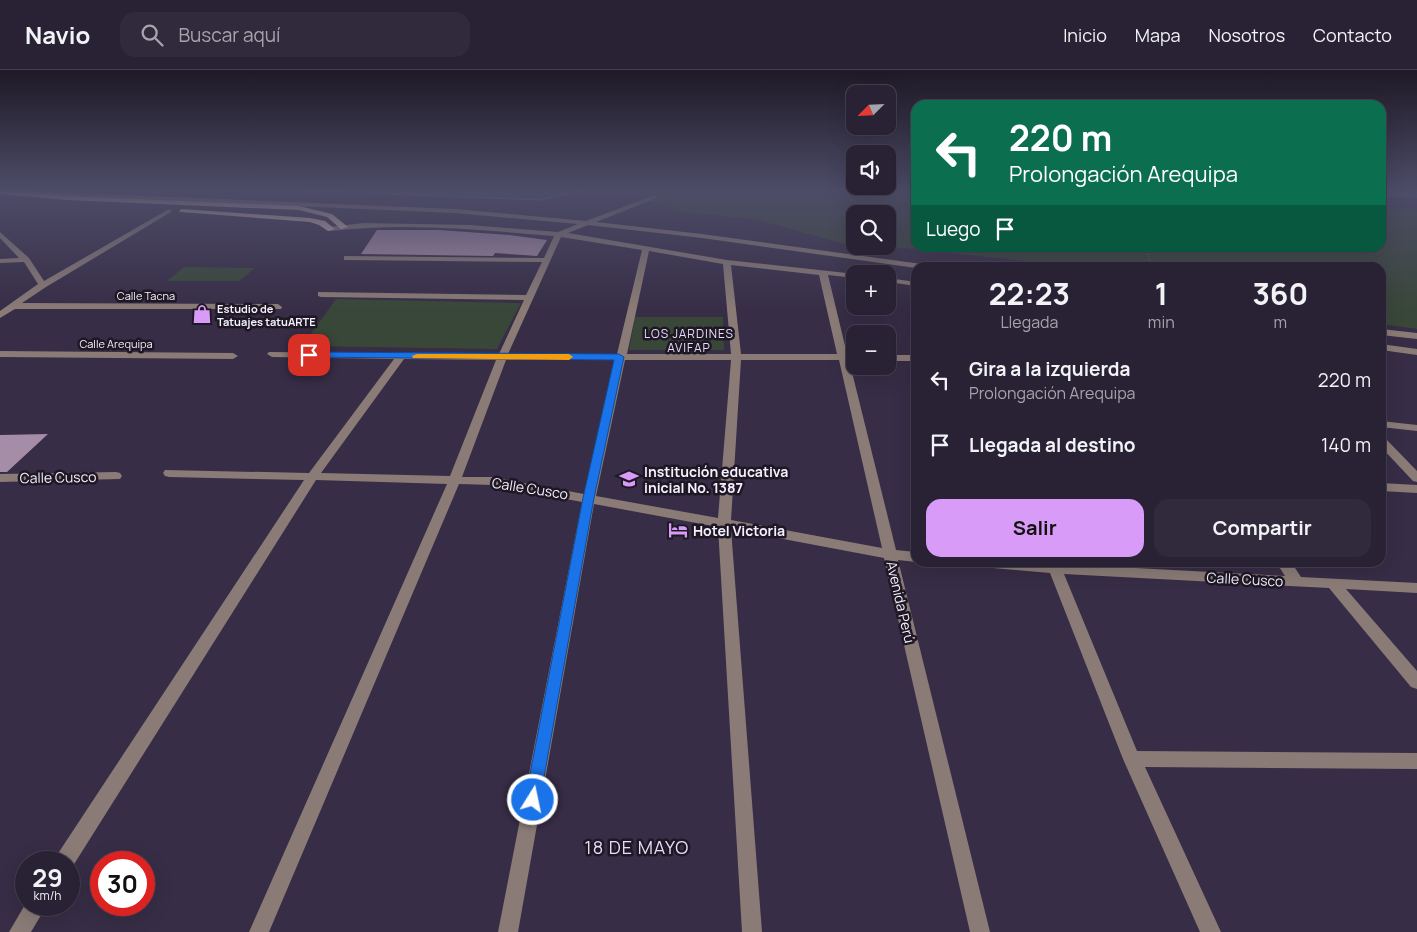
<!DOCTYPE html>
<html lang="es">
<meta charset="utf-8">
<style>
:root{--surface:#292234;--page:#312a3c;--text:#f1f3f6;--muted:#a5a4ac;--line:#453f4f;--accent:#d89bf8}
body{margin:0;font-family:Manrope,sans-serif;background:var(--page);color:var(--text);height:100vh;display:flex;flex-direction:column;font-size:19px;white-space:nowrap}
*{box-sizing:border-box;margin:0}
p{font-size:16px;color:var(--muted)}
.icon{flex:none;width:28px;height:28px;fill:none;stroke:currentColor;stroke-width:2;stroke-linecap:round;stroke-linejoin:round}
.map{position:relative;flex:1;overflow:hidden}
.drawer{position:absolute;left:911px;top:192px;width:475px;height:305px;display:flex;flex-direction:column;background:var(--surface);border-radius:15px;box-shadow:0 5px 20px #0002,0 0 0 1px var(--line)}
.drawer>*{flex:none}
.guide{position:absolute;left:911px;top:30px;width:475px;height:152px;border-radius:15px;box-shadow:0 5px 20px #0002,0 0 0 1px var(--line);background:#0b6e4f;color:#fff;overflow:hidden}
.needle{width:32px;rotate:246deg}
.fabs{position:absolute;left:846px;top:15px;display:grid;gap:10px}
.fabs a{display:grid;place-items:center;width:50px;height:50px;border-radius:10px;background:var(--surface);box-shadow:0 5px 20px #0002,0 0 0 1px var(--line);font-size:25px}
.speed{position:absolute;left:15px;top:781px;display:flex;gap:10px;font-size:25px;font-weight:700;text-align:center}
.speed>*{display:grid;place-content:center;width:65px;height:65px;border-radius:50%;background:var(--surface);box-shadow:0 5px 20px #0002,0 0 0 1px var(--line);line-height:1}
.speed small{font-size:12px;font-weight:400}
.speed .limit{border:8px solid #d22;background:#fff;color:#111}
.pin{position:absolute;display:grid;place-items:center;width:42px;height:42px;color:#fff;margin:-21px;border-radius:10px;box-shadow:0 2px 8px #0006}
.me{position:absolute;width:55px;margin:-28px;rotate:10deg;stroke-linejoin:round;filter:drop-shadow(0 0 4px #0008)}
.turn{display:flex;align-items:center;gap:18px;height:105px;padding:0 15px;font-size:22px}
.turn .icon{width:65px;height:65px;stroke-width:2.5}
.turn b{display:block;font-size:35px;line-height:42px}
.then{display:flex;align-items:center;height:48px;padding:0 15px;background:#0003;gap:10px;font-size:19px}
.eta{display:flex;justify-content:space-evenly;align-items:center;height:85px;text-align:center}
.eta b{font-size:30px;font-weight:700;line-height:35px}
.action{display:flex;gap:10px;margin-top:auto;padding:10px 15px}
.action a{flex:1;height:58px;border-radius:15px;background:var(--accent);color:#111;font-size:20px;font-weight:700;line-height:58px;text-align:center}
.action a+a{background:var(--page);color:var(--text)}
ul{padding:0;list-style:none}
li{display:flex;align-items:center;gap:15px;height:65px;padding:0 15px}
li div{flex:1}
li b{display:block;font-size:19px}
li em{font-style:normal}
header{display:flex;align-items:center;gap:30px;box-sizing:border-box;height:70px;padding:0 25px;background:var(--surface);border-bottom:1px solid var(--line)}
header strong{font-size:24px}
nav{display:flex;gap:28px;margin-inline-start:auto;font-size:18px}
.search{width:350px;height:45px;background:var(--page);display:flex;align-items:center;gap:12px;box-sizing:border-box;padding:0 18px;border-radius:15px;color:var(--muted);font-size:19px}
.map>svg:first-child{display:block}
</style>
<header>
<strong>Navio</strong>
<div class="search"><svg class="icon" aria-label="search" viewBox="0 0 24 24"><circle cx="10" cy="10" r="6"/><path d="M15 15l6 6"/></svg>Buscar aquí</div>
<nav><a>Inicio</a><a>Mapa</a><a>Nosotros</a><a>Contacto</a></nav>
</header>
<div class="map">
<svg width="1417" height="862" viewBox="0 0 1417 862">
<rect width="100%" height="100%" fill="#372d46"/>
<path fill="#394739" d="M620,120L916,121V178H1381V137L1417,139V259L1381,254V198L1034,197L1026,191L914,179L865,176H888V144H855V176L849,175L754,149L682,142L657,135L638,125Z
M184,197L255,198L239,211H167Z
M336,229L521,233L497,279L302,276Z
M635,247H723L724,280H629Z"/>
<path fill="#3a646c" stroke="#728e98" d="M278,120H585L541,130Z
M1381,120H1417V127L1381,125Z"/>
<path fill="#a58ca7" d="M377,160H439L509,165L547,170L537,186L495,183L493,186L361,184Z
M48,364L7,402H0V365Z"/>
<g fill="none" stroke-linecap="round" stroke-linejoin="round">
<path stroke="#7b7389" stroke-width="2" stroke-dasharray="0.5 2.5" stroke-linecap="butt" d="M1381,126L1417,127
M1147,178L1151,198"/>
<path fill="#8a7b76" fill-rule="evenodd" d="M4,120L455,139L586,151L655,125L658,127L657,128L596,152L702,164L936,196L916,198L702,168L588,155L568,163L727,190L856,204L855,208L828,205L847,284H855V290H849L896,480L916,482V492L898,490L990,862H970L884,488L731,459L762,862H742L718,457L594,434L518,862H498L582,432L492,415L459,414L269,862H249L447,414L316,410L71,799L69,800V792H54L57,785L304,410L169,407L165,406L163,403L165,400L309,403L394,289L272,287L267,284L269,282L499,284L524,230L321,227L318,226V222L526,225L542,192L347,190H344V186L544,188L554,166C481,160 405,152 331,161H328V157L364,153L470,155L558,162L578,154L455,143L62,126L7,122ZM561,167L642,180L617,284H508ZM649,181L723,194L731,284H627ZM731,195L819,205L837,284H741ZM404,289L496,290L450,406L321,403ZM506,290H616L584,424L492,407H462ZM625,290H731L718,448L596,426ZM741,290H839L882,478L731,450Z
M169,139L172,141L171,142L46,217L22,233L278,234L282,237L281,239H15L0,248V241L38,214L24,192L0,193V189L19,188L0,168V162L29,188L44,211Z
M888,208L916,212V216L888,212Z
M1381,259L1417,263V269L1381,265Z
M1381,274L1417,279V285L1381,280Z
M0,281L233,283L238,286L233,289L0,287Z
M888,285H916V291H888Z
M1381,351L1417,355V361L1381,357Z
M1381,367L1385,368L1417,401V412L1413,411L1381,377Z
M116,402L120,403L122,406L120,409L0,412V404Z
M1381,413L1417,415V423L1381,421Z
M975,492H1059L1060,494L1285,506L1276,492H1291L1301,507L1417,513V523L1346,519L1417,601V619L1411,617L1329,518L1064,504L1137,681L1417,683V699L1145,697L1221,862H1200L1123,689L1050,503L982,497Z
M26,833V835H47L31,862H9Z"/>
<path fill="#e0c2b8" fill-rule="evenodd" d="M0,120L67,126L299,136L332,144L348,157L341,159L327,147L299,140L67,130L0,124Z
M182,139L310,148L325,151L335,159L328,161L319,155L310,152L180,142L179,141Z"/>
</g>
<linearGradient id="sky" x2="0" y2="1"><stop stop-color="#1e1926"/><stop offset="0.5" stop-color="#4d4c68"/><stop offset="1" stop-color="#4d4c68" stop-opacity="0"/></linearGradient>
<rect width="1417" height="240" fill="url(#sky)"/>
<path fill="#1a73e8" stroke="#114b97" d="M309,282L619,284L624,287L594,428L539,735L533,738L527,735L525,730L583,428L614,290L306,287V283Z"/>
<path fill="#f59e0b" d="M417,284H569L573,287L569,290L413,288L412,286Z"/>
<defs>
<g id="shop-bare" transform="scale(1.5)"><path d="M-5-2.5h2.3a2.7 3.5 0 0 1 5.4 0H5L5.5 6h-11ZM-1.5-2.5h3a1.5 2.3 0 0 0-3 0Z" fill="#d89bf8" stroke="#1d1823" stroke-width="2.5" paint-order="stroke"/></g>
<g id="school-bare" transform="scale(1.5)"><path d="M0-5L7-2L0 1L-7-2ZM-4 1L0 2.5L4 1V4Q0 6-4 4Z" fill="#d89bf8" stroke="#1d1823" stroke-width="2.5" paint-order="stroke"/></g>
<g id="hotel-bare" transform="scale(1.5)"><path d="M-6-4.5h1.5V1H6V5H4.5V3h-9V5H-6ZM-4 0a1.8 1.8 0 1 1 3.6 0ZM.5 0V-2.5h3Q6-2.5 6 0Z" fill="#d89bf8" stroke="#1d1823" stroke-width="2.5" paint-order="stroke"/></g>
</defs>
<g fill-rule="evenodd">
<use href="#shop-bare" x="202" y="244"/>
<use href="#school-bare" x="629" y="409"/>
<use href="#hotel-bare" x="678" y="460"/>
</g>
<g text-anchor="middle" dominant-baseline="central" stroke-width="5" stroke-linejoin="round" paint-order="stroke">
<g font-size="11" fill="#f5efff" stroke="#1d1823">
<text x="146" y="225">Calle Tacna</text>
<text x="116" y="273">Calle Arequipa</text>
</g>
<g font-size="11" font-weight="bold" fill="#f5efff" stroke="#1d1823" text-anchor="start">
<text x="217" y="238">Estudio de<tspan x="217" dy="13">Tatuajes tatuARTE</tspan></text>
</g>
<g font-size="12" letter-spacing="1" fill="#e7dbfb" stroke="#1d1823">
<text x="689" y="263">LOS JARDINES<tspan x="689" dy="14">AVIFAP</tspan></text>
</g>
<g font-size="14" font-weight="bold" fill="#f5efff" stroke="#1d1823" text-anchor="start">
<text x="644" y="401">Institución educativa<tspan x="644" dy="16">inicial No. 1387</tspan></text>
<text x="693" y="460">Hotel Victoria</text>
</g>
<g font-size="14" fill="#f5efff" stroke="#1d1823">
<text transform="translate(58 407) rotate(-1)">Calle Cusco</text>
<text transform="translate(530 418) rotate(9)">Calle Cusco</text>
<text transform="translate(1245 509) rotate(3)">Calle Cusco</text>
<text transform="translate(901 532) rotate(77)">Avenida Perú</text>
</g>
<g font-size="18" letter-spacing="1" fill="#e7dbfb" stroke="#1d1823">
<text x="637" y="777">18 DE MAYO</text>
</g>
</g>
</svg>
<div class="fabs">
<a><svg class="needle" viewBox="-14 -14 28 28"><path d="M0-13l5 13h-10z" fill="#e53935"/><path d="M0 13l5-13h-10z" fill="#a5a4ac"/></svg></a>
<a><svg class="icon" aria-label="sound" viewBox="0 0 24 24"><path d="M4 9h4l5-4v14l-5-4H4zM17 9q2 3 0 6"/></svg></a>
<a><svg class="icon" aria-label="search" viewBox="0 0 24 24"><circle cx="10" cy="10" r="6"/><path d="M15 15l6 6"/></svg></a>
<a>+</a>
<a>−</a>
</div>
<div class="speed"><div>29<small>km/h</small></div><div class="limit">30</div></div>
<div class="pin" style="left:309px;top:285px;background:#d93025"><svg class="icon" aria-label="arrive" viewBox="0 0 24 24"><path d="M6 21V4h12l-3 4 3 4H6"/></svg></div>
<svg class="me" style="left:533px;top:730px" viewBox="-20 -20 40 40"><circle r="17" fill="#1a73e8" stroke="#fff" stroke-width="3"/><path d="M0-11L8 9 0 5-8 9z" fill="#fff"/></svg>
<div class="guide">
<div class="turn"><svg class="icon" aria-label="left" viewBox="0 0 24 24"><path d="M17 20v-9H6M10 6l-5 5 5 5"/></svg><div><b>220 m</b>Prolongación Arequipa</div></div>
<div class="then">Luego<svg class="icon" aria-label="arrive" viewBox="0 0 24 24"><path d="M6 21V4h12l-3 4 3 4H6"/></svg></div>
</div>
<section class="drawer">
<div class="eta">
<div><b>22:23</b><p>Llegada</p></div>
<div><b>1</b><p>min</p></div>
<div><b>360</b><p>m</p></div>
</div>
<ul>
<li><svg class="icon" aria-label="left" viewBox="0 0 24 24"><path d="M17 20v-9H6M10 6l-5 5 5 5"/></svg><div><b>Gira a la izquierda</b><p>Prolongación Arequipa</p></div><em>220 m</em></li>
<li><svg class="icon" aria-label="arrive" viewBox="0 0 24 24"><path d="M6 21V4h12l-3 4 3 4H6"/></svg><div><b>Llegada al destino</b></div><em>140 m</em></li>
</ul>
<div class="action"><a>Salir</a><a>Compartir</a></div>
</section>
</div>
